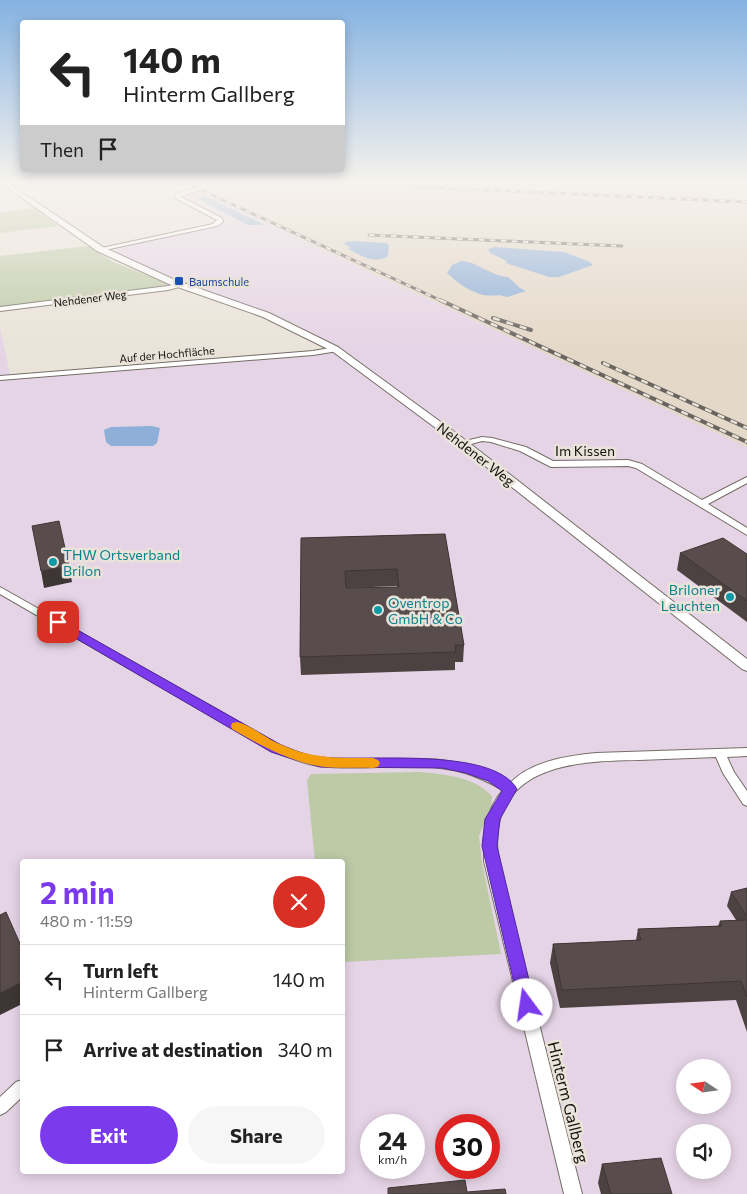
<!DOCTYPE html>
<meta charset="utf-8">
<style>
:root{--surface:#fff;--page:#f6f6f6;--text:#222;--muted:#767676;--line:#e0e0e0;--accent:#7c3aed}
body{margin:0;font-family:Commissioner,sans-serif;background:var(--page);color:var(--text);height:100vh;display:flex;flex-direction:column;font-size:19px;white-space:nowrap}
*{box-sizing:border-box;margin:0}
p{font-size:16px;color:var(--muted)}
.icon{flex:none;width:28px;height:28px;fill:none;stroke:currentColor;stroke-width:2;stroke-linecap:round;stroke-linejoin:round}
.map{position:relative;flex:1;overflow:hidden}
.panel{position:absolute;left:20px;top:859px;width:325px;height:315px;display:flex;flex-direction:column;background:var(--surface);border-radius:5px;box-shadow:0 2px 12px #0003}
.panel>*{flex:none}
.hud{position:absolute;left:20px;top:20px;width:325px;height:152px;border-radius:5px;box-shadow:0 2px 12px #0003;background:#fff;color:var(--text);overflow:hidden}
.needle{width:32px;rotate:283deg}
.buttons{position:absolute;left:676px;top:1059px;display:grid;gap:10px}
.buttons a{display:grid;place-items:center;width:55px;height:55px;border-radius:50%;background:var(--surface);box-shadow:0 2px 12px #0003;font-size:25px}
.speed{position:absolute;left:360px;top:1114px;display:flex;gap:10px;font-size:25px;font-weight:700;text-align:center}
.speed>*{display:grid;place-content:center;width:65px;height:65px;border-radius:50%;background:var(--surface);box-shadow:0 2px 12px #0003;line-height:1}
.speed small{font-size:12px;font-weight:400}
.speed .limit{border:8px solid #d22;background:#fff;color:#111}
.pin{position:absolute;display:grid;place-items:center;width:42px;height:42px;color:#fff;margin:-21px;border-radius:10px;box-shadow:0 2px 8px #0006}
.me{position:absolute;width:55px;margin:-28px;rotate:346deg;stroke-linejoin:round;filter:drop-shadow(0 0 4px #0008)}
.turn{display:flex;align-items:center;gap:18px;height:105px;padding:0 20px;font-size:22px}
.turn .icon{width:65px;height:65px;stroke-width:2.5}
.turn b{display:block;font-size:35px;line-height:42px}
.then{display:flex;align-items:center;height:48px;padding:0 20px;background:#0003;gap:10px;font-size:19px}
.round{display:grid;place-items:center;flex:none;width:52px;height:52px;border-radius:26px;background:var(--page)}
.summary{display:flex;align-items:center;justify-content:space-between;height:85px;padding:0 20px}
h1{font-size:30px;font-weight:700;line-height:38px;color:var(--accent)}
.primary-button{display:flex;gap:10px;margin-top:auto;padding:10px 20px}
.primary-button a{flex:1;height:58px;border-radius:30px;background:var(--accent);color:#fff;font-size:20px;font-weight:700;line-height:58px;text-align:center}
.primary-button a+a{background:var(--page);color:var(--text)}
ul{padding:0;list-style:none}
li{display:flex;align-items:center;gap:15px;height:70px;padding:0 20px;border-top:1px solid var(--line)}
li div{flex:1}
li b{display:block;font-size:19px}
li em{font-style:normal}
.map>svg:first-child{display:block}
</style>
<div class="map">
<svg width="747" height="1194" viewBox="0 0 747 1194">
<rect width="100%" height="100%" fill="#eae3d9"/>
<path fill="#e5d4e6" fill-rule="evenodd" d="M198,189L318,248L747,447V1194H0V328L11,379L321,354L334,346L287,320L180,283L115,254L117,249L122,246L226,223L225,220L184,197L185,195ZM22,861H342V1171H22ZM685,1068H722V1105H685ZM371,1125H414V1168H371ZM446,1125H489V1168H446ZM685,1132H722V1170H685Z"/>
<path fill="#e4d8c8" d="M189,183H707L708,197L747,199V447L318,248Z"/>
<path fill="#bdcaa6" d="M35,208L58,226L0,233V213Z
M89,246L113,262L172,285L0,307V256Z
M421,772C446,775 473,776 492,796L491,807L479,836L482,863L501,954L343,962L342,861H315L307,780L311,774Z"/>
<path fill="#8eafd8" d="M205,196L263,224V225H248L196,198Z
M353,241L387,243L389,246L388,256C375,265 360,255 348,249L351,248L344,244L346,242Z
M495,247L564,252L590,262L593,265L559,277H549L506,263L507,261L490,253L488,249Z
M461,261C476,261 491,276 508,277L520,288L526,291L507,297C499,293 492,297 483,295C469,291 456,282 447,273L452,265Z
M152,426L160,428L157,443L153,446H111L106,442L104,430L111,427Z"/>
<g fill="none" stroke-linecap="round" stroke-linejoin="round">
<g stroke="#756e66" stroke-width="2">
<path id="street" d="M207,184L209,187L181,196V197L222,218L223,222L217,226L100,251L97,249L213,224L217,220L175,198L176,194Z
M181,283L183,284V286L168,290L0,311V307L168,286Z
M335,347H338V351L313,355L0,380V376L313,351Z
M482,437L492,438L526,447L553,461L628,460L642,464L702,500L747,477V483L708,504L747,528V535L636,468L628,466L551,467L520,451L491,442L482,441L464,446L460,444L461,442Z
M0,587L280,745C291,750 302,754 313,757C355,765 398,756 441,760C465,763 488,771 510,783C532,761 566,756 596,753L747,748V756L727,757L734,772L747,791V806L743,804L723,773L716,757C690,758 665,759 639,760C593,761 519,761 501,816C496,831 497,846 498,861L582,1194H564L484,861C484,836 485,810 503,790C490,783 479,777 465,773C418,759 367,772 319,766C303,764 287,757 272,751L0,594Z
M22,1080V1097L6,1112L0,1115V1097L16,1082Z"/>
</g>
<g stroke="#756e66" stroke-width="2">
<path id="secondary" d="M1,183H8L103,247L175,280L269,313L338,347L468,442L747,659V671L742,669L460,446L332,351L263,317L169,284L97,251Z"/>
</g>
<use href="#street" fill="#fff" fill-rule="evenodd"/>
<use href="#secondary" fill="#fff" fill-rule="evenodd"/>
<g stroke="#69645f" stroke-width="3">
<path id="rail-far1" d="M186,183L442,301
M335,183L747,202
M369,235L622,246"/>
</g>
<g stroke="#69645f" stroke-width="4">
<path id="rail" d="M440,300L747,442
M493,318L531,330
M603,363L747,428"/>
</g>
<use href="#rail-far1" stroke="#eae3d9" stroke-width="2" stroke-dasharray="5.5" stroke-linecap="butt"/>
<use href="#rail" stroke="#eae3d9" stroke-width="2.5" stroke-dasharray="7" stroke-linecap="butt"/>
</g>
<path fill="#4c4241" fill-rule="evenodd" d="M445,534L464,645L463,662H455V670L301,675L300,657L301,538ZM397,586V587L346,588Z
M680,553L747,554V622L677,570Z
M747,888V1032L736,1000L560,1008L550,963L553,944L636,940L638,929L718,926L720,921L736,920L727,906L731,892Z
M602,1164L672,1194H601L598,1183Z"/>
<path fill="#3e3635" d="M69,566L72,582L44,588L41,571Z
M22,982V1004L0,1015V993Z"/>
<path fill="#584d4c" stroke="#3e3635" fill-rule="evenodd" d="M59,521L69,566L41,571L32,526Z
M445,534L464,645H455L456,652L300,657L301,538ZM397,569L399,587L346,588L345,571Z
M723,538L747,554V601L680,553Z
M747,888V915H746L731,892Z
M6,912L22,948V982L0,993V915Z
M747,920V997L741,981L562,990L553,944L641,940L638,929L722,926L720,921Z
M661,1158L672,1194H611L602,1164Z
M465,1180L467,1192L505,1189L506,1194H388V1188Z"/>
<linearGradient id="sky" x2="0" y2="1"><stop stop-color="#84b2e2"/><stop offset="0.52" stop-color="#f6f2ee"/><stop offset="1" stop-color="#f6f2ee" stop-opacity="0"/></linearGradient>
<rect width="747" height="350" fill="url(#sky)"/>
<path fill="#7c3aed" stroke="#51269a" d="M58,619L281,745C293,750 308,756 321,757C365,762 492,746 517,789L500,819L497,846L535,1005L533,1011L527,1013L521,1011L519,1005L482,846L485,819L502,791L488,781L466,773L442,768L320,767L283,756L271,752L53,625L52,622Z"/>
<path fill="#f59e0b" d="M237,722C253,726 266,739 282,745C311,759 341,758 373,758L378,760L380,763L378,767L373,768C355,767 336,769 318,766C286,760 260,745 232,729L231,726L232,723Z"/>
<rect fill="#1a4fb4" stroke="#eae3d9" stroke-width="2" x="174" y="276" width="10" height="10" rx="2.5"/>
<g fill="#0f9aa8" stroke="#eae3d9" stroke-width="2">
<circle cx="53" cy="562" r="5"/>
<circle cx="730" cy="597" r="5"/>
<circle cx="378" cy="610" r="5"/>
</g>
<g text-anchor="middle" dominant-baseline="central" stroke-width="5" stroke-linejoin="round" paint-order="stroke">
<g font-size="11" fill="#164399" stroke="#eae3d9" text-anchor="start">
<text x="189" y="281">Baumschule</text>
</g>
<g font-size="11" fill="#14110e" stroke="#eae3d9">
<text transform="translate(90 298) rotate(-7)">Nehdener Weg</text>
<text transform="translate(167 354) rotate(-5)">Auf der Hochfläche</text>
</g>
<g font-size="14" fill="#14110e" stroke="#eae3d9">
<text x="585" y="450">Im Kissen</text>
<text transform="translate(476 454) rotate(38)">Nehdener Weg</text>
</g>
<g font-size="14" fill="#0d838f" stroke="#eae3d9" text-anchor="start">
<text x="63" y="554">THW Ortsverband<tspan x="63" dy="16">Brilon</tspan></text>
<text x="720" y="589" text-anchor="end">Briloner<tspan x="720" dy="16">Leuchten</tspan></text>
<text x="388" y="602">Oventrop<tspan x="388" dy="16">GmbH &amp; Co</tspan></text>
</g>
<g font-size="16" fill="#14110e" stroke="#eae3d9">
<text transform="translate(569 1102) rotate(76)">Hinterm Gallberg</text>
</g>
</g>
</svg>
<div class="buttons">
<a><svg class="needle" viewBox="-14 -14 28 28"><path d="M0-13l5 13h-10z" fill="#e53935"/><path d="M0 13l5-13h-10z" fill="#767676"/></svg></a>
<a><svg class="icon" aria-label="sound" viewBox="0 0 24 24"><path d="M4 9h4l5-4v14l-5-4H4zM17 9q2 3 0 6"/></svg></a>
</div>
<div class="speed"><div>24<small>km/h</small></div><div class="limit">30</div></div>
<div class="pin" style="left:58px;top:622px;background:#d93025"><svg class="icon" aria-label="arrive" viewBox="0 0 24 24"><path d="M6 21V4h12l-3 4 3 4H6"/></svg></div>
<svg class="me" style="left:527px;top:1005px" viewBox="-20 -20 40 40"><circle r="19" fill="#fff"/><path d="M0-13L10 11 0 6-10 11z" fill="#7c3aed"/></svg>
<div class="hud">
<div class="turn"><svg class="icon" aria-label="left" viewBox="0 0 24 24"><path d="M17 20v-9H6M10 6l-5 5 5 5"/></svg><div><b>140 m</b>Hinterm Gallberg</div></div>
<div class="then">Then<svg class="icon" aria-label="arrive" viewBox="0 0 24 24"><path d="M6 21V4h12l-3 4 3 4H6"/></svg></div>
</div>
<section class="panel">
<div class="summary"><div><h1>2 min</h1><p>480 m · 11:59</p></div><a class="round" style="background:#d93025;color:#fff"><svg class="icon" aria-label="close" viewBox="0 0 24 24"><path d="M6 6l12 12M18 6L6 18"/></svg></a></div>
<ul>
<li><svg class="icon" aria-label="left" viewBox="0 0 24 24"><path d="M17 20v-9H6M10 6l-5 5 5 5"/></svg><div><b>Turn left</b><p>Hinterm Gallberg</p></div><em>140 m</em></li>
<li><svg class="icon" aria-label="arrive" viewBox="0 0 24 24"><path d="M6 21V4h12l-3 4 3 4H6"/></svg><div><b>Arrive at destination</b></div><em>340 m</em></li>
</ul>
<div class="primary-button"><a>Exit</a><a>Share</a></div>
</section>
</div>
